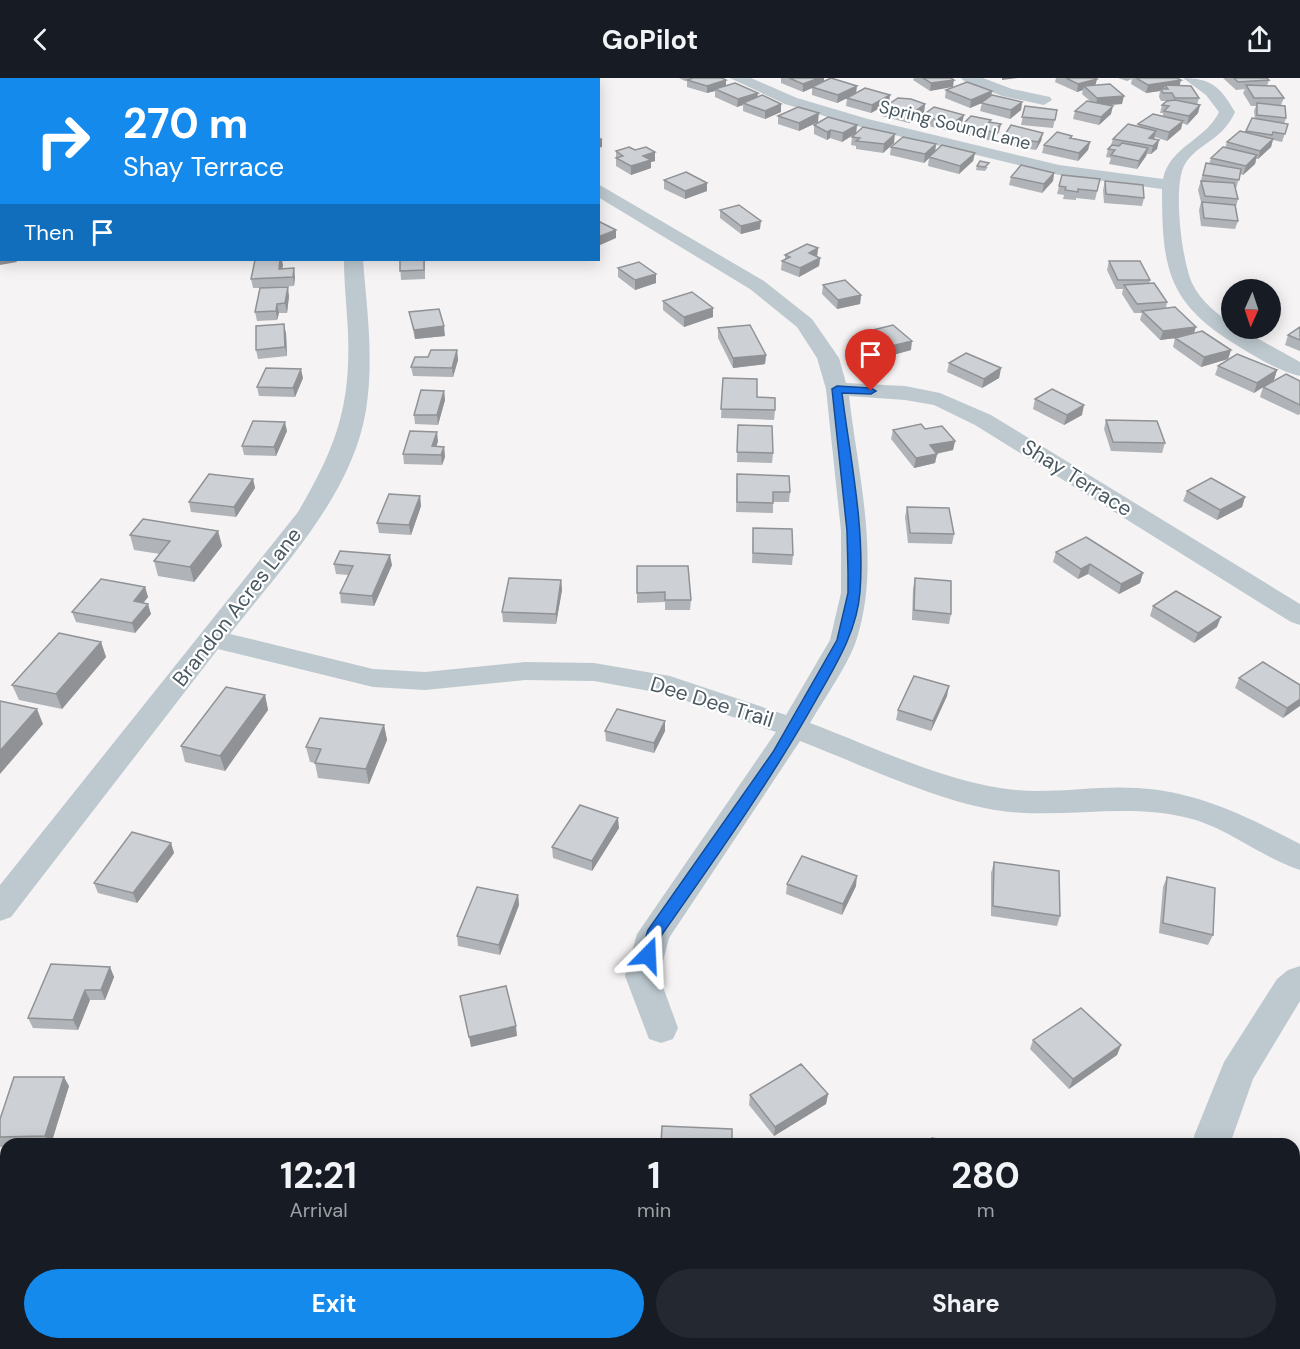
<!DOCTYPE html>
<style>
:root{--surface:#171b24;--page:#242831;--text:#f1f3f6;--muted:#9ea1a6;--accent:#158aed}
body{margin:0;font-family:"DM Sans",sans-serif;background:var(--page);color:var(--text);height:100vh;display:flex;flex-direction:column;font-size:22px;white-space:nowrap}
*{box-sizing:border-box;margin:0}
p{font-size:20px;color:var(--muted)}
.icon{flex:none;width:33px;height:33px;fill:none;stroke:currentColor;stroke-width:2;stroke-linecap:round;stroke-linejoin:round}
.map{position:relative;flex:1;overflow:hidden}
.drawer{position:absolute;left:0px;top:1060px;width:1300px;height:212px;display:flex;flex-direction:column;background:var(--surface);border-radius:18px 18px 0 0;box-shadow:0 3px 15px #0003}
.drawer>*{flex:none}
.top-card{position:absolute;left:0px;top:0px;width:600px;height:183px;box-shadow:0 3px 15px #0003;background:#158aed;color:#fff;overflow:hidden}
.needle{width:39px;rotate:183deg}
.fabs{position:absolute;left:1221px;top:201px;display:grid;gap:12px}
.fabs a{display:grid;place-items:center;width:60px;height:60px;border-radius:50%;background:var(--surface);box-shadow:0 3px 15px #0003;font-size:30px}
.pin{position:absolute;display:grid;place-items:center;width:51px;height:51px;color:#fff;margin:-62px -26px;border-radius:50% 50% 50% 0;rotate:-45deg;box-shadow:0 0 6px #0007}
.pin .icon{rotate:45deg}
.me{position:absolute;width:66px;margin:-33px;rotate:21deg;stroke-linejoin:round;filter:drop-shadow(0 0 4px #0008)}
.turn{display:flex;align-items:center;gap:21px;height:126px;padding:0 24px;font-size:27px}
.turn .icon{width:78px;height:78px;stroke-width:2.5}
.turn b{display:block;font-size:42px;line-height:51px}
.then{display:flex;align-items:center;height:57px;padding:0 24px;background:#0003;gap:12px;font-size:22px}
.eta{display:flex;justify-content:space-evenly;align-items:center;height:102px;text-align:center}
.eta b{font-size:36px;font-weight:700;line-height:42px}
.cta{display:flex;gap:12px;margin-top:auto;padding:12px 24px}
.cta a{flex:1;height:69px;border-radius:36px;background:var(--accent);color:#fff;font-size:24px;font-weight:700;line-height:69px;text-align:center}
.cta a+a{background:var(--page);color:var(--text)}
header{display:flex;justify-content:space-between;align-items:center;height:78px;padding:0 24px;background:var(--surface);font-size:27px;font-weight:700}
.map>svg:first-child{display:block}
</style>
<header><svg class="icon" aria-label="back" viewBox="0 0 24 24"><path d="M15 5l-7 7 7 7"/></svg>GoPilot<svg class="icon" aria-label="share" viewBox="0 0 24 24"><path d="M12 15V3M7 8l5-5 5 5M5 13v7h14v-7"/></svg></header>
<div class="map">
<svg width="1300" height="1271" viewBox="0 0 1300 1271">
<rect width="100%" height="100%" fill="#f5f3f3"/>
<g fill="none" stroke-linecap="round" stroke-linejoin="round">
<path fill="#bdc9cf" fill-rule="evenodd" d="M255,0H272L254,2Z
M409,0H426L427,2H410Z
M730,0H751L797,20L868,41L1059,87L1163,101C1170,68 1206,62 1219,34L1206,17L1183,0C1212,0 1221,10 1235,34C1222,63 1198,65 1185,86C1172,107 1182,186 1193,207C1201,223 1217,236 1232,246V250H1239L1300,284V298C1279,293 1257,280 1238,268C1167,225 1162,190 1162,111L1059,97L857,48L785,26Z
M961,0H983L1012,11L1050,19L1052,22L1044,27L1002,18L964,3Z
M0,78H2V88H0Z
M598,106L764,203L812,241L839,280L846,305L905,308L940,315L991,337L1300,526V547L1291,544L975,347L934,327L905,322L849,318C858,396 881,484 857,560C849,586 824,621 810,645C871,668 937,700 1000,710C1046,718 1092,707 1137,710C1197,713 1248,739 1300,766V792C1260,779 1226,748 1184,739C1125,725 1063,741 1002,733C940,725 860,686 800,663L669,860L659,898L678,950L673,961L661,965L649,961L625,898L637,856L776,654L666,616L594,603L525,602L425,612L373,609L218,571L11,839L0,843V807L298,434C335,371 351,330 348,255C347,231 344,206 344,182H363C367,232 374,282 366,332C352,418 281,490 230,556L373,591L425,594L525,584L594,585L670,598L786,637L830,562L841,515V453L826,311L817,280L797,249L750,211L598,119Z
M1300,888V923L1253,1001L1230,1066H1194V1058L1224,984L1277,901L1288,892Z
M1187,1266H1229V1271H1187Z"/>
</g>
<path fill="#b0b3b7" d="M679,0H722L726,2V8L757,19L781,26V34L765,41L743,33V27L737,29L715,19V13L707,15L687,9V2L685,3Z
M781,0H824V3L856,15L889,25L871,35L846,28L847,20L849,19L837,25L812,17V10L803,14L781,5Z
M914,0H951L930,13L913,2Z
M1056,0H1095L1097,1L1095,7L1122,26L1108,27L1111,36L1099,47L1073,41L1075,33L1090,23L1082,16L1083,12L1077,14L1055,4Z
M1118,0H1177L1180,7L1199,20L1197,27H1200L1198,35L1187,47L1182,45L1181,51L1167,63L1155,59L1154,61L1159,62L1157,71L1151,76H1147L1146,78L1137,91L1109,86L1111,80L1106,79L1108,71L1111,67L1113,61L1138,49V46L1163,38V35H1160L1162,27L1166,23H1161L1159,19L1160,13L1146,15L1131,6L1132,1L1127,3Z
M1223,0H1267L1269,2L1267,8L1284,20L1281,27L1286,40L1284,46H1288L1282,64L1273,62L1271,69L1258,81H1256L1255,86L1243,97L1240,96L1236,111L1235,110L1238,121L1236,129L1238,143L1235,151L1201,148L1199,132L1201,124L1198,112L1206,85L1209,86L1211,80L1225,70L1227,64L1246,54L1252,40L1255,41L1254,33L1256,28H1251L1243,15L1245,11L1236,12Z
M946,12L991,18L1022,24L1021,32L1010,41L980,33L982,25L970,30L945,20Z
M925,26L924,34L909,45L882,38L883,30Z
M1025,28L1057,32L1053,50L1021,47Z
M778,38L818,44L799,53L778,46Z
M922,38L962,45L952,54L921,46Z
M814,47H857L856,55L894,65L883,75L856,71V68L851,67L852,59L855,56L842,64L830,60L827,62L814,56Z
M961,48L999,54L992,63L960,56Z
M1043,55L1041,63L1036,72L1002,67L1004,58Z
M1072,58V60L1090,64L1088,72L1078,83L1042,75L1044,67Z
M936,66L935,74L975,75L973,83L959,96L928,88L929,80L924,85L890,77L891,69Z
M635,72L655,74V83L651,84V90L631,97L616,88V73Z
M977,88L988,89L985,93L976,92Z
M1054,95L1053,103L1042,115L1009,107L1011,99Z
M1062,97L1100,101L1095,122L1076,120V122L1063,121L1064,117L1057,116Z
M664,102L707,113L685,121L664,111Z
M1105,103L1144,120L1142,128L1104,125L1103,112Z
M720,132L760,151L741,156L720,140Z
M818,170L817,178L820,180L819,188L799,199L781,192L782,183L785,182V177Z
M400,182H425V201L401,202Z
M1109,183L1150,202L1149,206L1167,224L1166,230L1194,255L1231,272L1228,281L1201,289L1173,269L1175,260L1160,262L1140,242L1142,235H1134L1122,216L1123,211H1116L1107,192Z
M283,187L282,191L295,199L294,208L275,209L289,218L287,235H279L277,242L257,243L255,234L260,210H253L251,201Z
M618,190L656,205L635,212L618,199Z
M823,207L861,217L860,226L837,231L822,216Z
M663,223L713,230V239L684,249L663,232Z
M409,234L445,258L415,261Z
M1300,249V273L1285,267L1288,257Z
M718,250L766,277L765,286L733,290L718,260Z
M865,254L911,272L882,280L864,264Z
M286,255L287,278L258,281L256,272Z
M457,272L458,282L453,299L413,298L411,289L428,279Z
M949,285L1001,290L999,300L982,310L947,294Z
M1218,288L1277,292L1274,302L1254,315L1215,297Z
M303,300L295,319L259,318L257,309Z
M723,300L757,319L775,332L774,342L721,340Z
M1300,303V336L1298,337L1260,319L1263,309Z
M444,313L445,322L438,347L415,346L414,337Z
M1035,321L1082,337L1064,347L1033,331Z
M1106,342L1165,365L1162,375L1111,373L1104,351Z
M738,347L773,375L772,385L737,384Z
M925,351L955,363L953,372L937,376L935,385L914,390L891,361L893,352Z
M287,353L276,378L244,377L242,368Z
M438,363L436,369H444L445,379L442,387L404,386L403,376Z
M737,396L790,414L789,424H773V435L736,434Z
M253,401L255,410L236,439L191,434L189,424Z
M1187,413L1245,419L1242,429L1217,442L1183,423Z
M420,418L421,428L411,457L379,455L377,445Z
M907,429L954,456L952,466L908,465L905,439Z
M753,450L793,477L792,487L752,485Z
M218,453L222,468L194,504L158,498L154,483L160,476L134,472L130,457Z
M1056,474L1143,495L1140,505L1119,516L1088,496L1078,501L1053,484Z
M334,486L392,487L374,528L341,525L340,515L348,497L336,496Z
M637,488L691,522L690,532H665V524L637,525Z
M915,500L951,536L949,546L912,542L913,510Z
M561,502L562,512L556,546L503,544L502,534Z
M145,509L148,519L143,525L151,536L135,555L76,544L72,534Z
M1153,528L1217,549L1194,565L1150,538Z
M101,564L106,579L62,631L19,622L12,607Z
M1239,600L1300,607L1283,640L1235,610Z
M265,617L268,632L225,693L185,684L181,668Z
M947,618L931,653L896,642L898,632Z
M384,647L387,662L369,706L318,700L315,685L310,684L306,669Z
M605,653H665L654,675L606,663Z
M619,750L592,793L553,780L552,769Z
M171,765L174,775L137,825L98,815L94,805Z
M994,784L1060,838L1057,848L991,838V795Z
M1167,799L1213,857L1208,867L1159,855L1163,809Z
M787,806L856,808L842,837L786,816Z
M518,817L519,827L500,877L458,868L457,858Z
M110,889L114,899L105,922H90L78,952L33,950L28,940Z
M1033,962L1121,967L1117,977L1069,1011L1030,971Z
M69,1008L51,1066H6V1069H0V1041Z
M828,1016L826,1026L774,1058L749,1027L750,1017Z
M1294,1081L1300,1082V1130L1294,1128Z
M6,1091V1193L0,1194V1092Z"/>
<path fill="#909295" d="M819,0H824V6L812,9V10L803,14V6Z
M1002,0H1019L1002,2Z
M1097,1L1095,9L1084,8L1083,12L1077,14L1078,6Z
M726,2V10L715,11V13L707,15V8Z
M954,2L953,9L930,13L931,5Z
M1181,2L1179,10L1168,11L1165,7L1164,12L1161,11L1160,13L1146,15L1148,7Z
M857,8L856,16L837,25L838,17Z
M992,13L991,21L970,30L971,22Z
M758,15L757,23L743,25V27L737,29L738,21Z
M890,17L889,25L871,35L872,27Z
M1124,18L1122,26L1096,28L1097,20Z
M1022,24L1021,32L1010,41L1011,32Z
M781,26V34L765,41V33Z
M925,26L924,34L909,45L910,37Z
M1200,27L1198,35L1187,47L1189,38Z
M1113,28L1111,36L1099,47L1101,39Z
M819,35L818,44L799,53V45Z
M964,37L962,45L952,54L953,45Z
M1183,43L1181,51L1167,63L1169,54Z
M1001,46L999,54L992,63L993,54Z
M857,47L856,55L842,64L843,55Z
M831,52L830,60L827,62V54Z
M1156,53L1154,61L1149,60Z
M1273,54L1270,64L1273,61L1271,69L1258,81L1260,73L1270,64Z
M1043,55L1041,63L1036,72L1038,64Z
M895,56L894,65L883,75L884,66Z
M602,60V69L598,70V61Z
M1159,62L1157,71L1151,76L1153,68Z
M1090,64L1088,72L1078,83L1079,75Z
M936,66L935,74L924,85L925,76Z
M1148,70L1146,78L1137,91L1139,83Z
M655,74V83L651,84V90L631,97V88L643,78Z
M975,75L973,83L959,96L960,88Z
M1257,77L1255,86L1243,97L1246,88Z
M1054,95L1053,103L1042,115L1044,106Z
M707,105V113L685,121V113Z
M761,143L760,151L741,156V148Z
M616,152V160L598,168V159Z
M818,170L817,179L809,175Z
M0,173H2V182H16L17,184L0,187Z
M820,180L819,188L799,199L800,190Z
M280,182H282L283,187L280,200L279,191Z
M294,190L295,199L294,208L293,199Z
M656,196V205L635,212V202Z
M288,209L289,218L287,235L285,225Z
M861,217L860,226L837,231L838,222Z
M277,226L279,235L277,242L276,233Z
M713,230V239L684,249V239Z
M284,246L286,255L287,278L285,269Z
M444,248L445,258L415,261L414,252Z
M1196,249L1193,258L1160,262L1163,253Z
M912,263L911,272L882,280L883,270Z
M457,272L458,282L453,299L452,290Z
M1231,272L1228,281L1201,289L1204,279Z
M766,277L765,286L733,290V280Z
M1001,290L999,300L982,310L984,301Z
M301,291L303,300L295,319L293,310Z
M1277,292L1274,302L1254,315L1257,305Z
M444,313L445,322L438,347L437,337Z
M1084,327L1082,337L1064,347L1067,337Z
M285,344L287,353L276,378L274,369Z
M437,354L438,363L433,378L432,368Z
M955,363L953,372L928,377L930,367Z
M444,369L445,379L442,387L441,377Z
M937,376L935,385L914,390L916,380Z
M253,401L255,410L236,439L234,429Z
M420,418L421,428L411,457L409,447Z
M1245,419L1242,429L1217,442L1220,432Z
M218,453L222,468L194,504L190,489Z
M390,477L392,487L374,528L372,518Z
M1090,486L1088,496L1078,501L1081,491Z
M1143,495L1140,505L1119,516L1121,506Z
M561,502L562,512L556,546V536Z
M145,509L148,519L137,533L134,523Z
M148,526L151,536L135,555L132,545Z
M1221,539L1217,549L1194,565L1198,555Z
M101,564L106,579L62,631L56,616Z
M949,608L947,618L931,653L933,643Z
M265,617L268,632L225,693L220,678Z
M1300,621V628L1283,640L1287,630Z
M37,631L43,646L0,696V673Z
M665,643V653L654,675V665Z
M384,647L387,662L369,706L366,691Z
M618,740L619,750L592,793V783Z
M171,765L174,775L137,825L133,815Z
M857,798L856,808L842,837L843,826Z
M518,817L519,827L500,877L499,867Z
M110,889L114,899L105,922L101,912Z
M85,912L90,922L78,952L73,942Z
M516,948L517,958L471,969L469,959Z
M1121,967L1117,977L1069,1011L1073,1001Z
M64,999L69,1008L51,1066H49L45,1058Z
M828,1016L826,1026L774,1058L775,1049Z
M0,1256L6,1264L7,1271H0Z"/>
<path fill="#cdd0d5" stroke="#909295" stroke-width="1.5" d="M339,0H366L360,2H333Z
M483,0H508L502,2H486Z
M693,0H722L726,2L707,8L687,2Z
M789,0H819L803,6Z
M831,0L857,8L838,17L812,9Z
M923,0H951L954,2L931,5Z
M1066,0H1095L1097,1L1078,6Z
M1136,0H1177L1181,2L1148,7Z
M1234,0H1267L1269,2L1238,4Z
M967,4L992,13L971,22L946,12Z
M735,5L758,15L738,21L715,11Z
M1110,6L1124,18L1097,20L1084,8Z
M1165,7L1191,8L1199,20H1175L1172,15H1163L1161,11H1168Z
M1246,7L1275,8L1284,20H1254Z
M865,10L890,17L872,27L847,20Z
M762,17L781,26L765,33L743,25Z
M992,17L1022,24L1011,32L981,25Z
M898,20L911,21L925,26L910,37L883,30Z
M1175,22L1200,27L1189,38L1164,33L1169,28L1162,27L1167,23Z
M1087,23L1113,28L1101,39L1075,33Z
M1257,25L1285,28L1286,40L1257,37Z
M1025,28L1057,32L1055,42L1022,39Z
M798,29L819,35L799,45L778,38Z
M934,29L964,37L953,45L922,38Z
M1153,36L1183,43L1169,54L1138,46Z
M971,38L991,42L989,44L1001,46L993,54L961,48Z
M828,39L857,47L843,55L831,52L827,54L814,47Z
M1252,40L1288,46L1285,56L1273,54L1272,57L1246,53Z
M1128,46L1156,53L1149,60L1159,62L1153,68L1113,61Z
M1011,47L1043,55L1038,64L1004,58Z
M863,49L895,56L884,66L856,63L860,60L852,59Z
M1240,53L1273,61L1260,73L1227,64Z
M1057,54L1072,58L1070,60L1090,64L1079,75L1044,67Z
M903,59L936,66L925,76L891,69Z
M1122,65L1148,70L1139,83L1111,77L1115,72L1108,71L1112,67L1119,68Z
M942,67L975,75L960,88L929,79Z
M629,69L635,72L646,69L655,74L643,78L651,82L631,88L616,80L623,78L616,73Z
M1223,69L1257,77L1246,88L1211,80Z
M980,83L989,85L985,89L977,88Z
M1206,85L1241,91L1239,102L1203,97Z
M1021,87L1054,95L1044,106L1011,99Z
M686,94L707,105L685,113L664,102Z
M1062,97L1100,101L1097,113L1078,111V114L1065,112L1066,109L1059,108Z
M1105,103L1143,107L1144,120L1106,116Z
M1201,103L1234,105L1238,121L1205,118Z
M1202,124L1235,127L1238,143L1204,140Z
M739,127L761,143L741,148L720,132Z
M598,143L616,152L598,159Z
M0,151H2V173H0Z
M807,166L818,170L809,175L820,180L800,190L782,183L790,179L785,177Z
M255,182H280L279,191L294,190L293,199L251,201Z
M400,182H424V192L400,193Z
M1109,183H1140L1150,202H1118Z
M639,184L656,196L635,202L618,190Z
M845,202L861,217L838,222L823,207Z
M1154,205L1167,224L1137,226L1124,207Z
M288,209L285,225L277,226L276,233L255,234L260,210Z
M692,214L713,230L684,239L663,223Z
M1175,229L1196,249L1163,253L1142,233Z
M439,231L444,248L414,252L409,234Z
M284,246L285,269L256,272V248Z
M750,247L766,277L733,280L718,250Z
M893,247L912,263L883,270L865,254Z
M1300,249V262L1288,257Z
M1202,253L1231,272L1204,279L1175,260Z
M431,272H457L452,290L411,289L415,279H428Z
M966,275L1001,290L984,301L949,285Z
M1237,276L1277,292L1257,305L1218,288Z
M266,290L301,291L293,310L257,309Z
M1286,296L1300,303V327L1263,309Z
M723,300L757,301V319L775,320V332L721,331Z
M1052,311L1084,327L1067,337L1035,321Z
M421,312L444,313L437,337H414Z
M1106,342L1157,343L1165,365L1113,364Z
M253,343L285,344L274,369L242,368Z
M921,346L925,351L942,348L955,363L930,367L937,376L916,380L893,352Z
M738,347L772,348L773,375L737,374Z
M410,353L437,354L432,368L444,369L441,377L403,376Z
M209,396L253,401L234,429L189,424Z
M737,396L789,398L790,414H773V425L737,424Z
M1211,400L1245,419L1220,432L1187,413Z
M389,416L420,418L409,447L377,445Z
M907,429L949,430L954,456L910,455Z
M143,441L218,453L190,489L154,483L170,463L130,457Z
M753,450L792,451L793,477L753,475Z
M1086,459L1143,495L1121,506L1090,486L1081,491L1056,474Z
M340,473L390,477L372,518L340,515L353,488L334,486Z
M637,488H688L691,522H665V514L637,515Z
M509,500L561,502L556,536L502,534Z
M915,500L951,503V536L914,532Z
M101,501L145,509L134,523L148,526L132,545L72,534Z
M1176,513L1221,539L1198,555L1153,528Z
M59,555L101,564L56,616L12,607Z
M1263,584L1300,607V621L1287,630L1239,600Z
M914,598L949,608L933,643L898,632Z
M226,609L265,617L220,678L181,668Z
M0,623L37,631L0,673Z
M617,631L665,643L654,665L605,653Z
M320,640L384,647L366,691L315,685L321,671L306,669Z
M580,727L618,740L592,783L552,769Z
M132,754L171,765L133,815L94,805Z
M802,778L857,798L843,826L787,806Z
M994,784L1059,793L1060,838L993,828Z
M1167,799L1215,810L1213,857L1163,845Z
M477,809L518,817L499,867L457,858Z
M51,886L110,889L101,912H85L73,942L28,940Z
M506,908L516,948L469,959L460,918Z
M1081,930L1121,967L1073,1001L1033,962Z
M801,986L828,1016L775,1049L750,1017Z
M14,999H64L45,1058L0,1059V1041Z
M662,1048L732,1051V1066H661Z
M932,1060L960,1066H931Z
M1295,1080L1300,1082V1118L1294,1116Z
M6,1091V1178L0,1179V1092Z
M895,1266H967L965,1271H892Z"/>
<path fill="#1a73e8" stroke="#114b97" stroke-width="1.5" d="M837,308L871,310L876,313L871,316L842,315C850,379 865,449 860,514C857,554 835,588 816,622C770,704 715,781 661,858L654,882L648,884L640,877L648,852L773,674L837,562L848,515V494L847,453L832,311Z"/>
<g text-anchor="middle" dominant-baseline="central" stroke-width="4.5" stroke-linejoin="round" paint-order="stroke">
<g font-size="18" fill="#495861" stroke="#fff">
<text transform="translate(955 47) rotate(14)">Spring Sound Lane</text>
</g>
<g font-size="21" fill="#495861" stroke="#fff">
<text transform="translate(1077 400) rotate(32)">Shay Terrace</text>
<text transform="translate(237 529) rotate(-52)">Brandon Acres Lane</text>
<text transform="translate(712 624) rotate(17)">Dee Dee Trail</text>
</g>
</g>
</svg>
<div class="fabs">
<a><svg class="needle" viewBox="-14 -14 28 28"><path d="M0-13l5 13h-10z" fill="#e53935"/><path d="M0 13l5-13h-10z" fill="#9ea1a6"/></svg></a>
</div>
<div class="pin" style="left:871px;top:313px;background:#d93025"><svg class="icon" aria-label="arrive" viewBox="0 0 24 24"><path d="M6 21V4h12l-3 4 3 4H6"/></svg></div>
<svg class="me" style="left:648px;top:877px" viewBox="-20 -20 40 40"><path d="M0-17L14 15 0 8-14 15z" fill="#1a73e8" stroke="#fff" stroke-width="4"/></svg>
<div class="top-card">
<div class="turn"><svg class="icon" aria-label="right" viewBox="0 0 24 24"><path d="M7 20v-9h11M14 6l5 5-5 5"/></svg><div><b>270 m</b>Shay Terrace</div></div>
<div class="then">Then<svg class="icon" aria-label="arrive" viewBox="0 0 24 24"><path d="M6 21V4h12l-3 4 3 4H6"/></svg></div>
</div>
<section class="drawer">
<div class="eta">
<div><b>12:21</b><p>Arrival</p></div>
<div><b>1</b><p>min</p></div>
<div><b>280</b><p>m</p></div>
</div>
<div class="cta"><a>Exit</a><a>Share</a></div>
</section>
</div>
